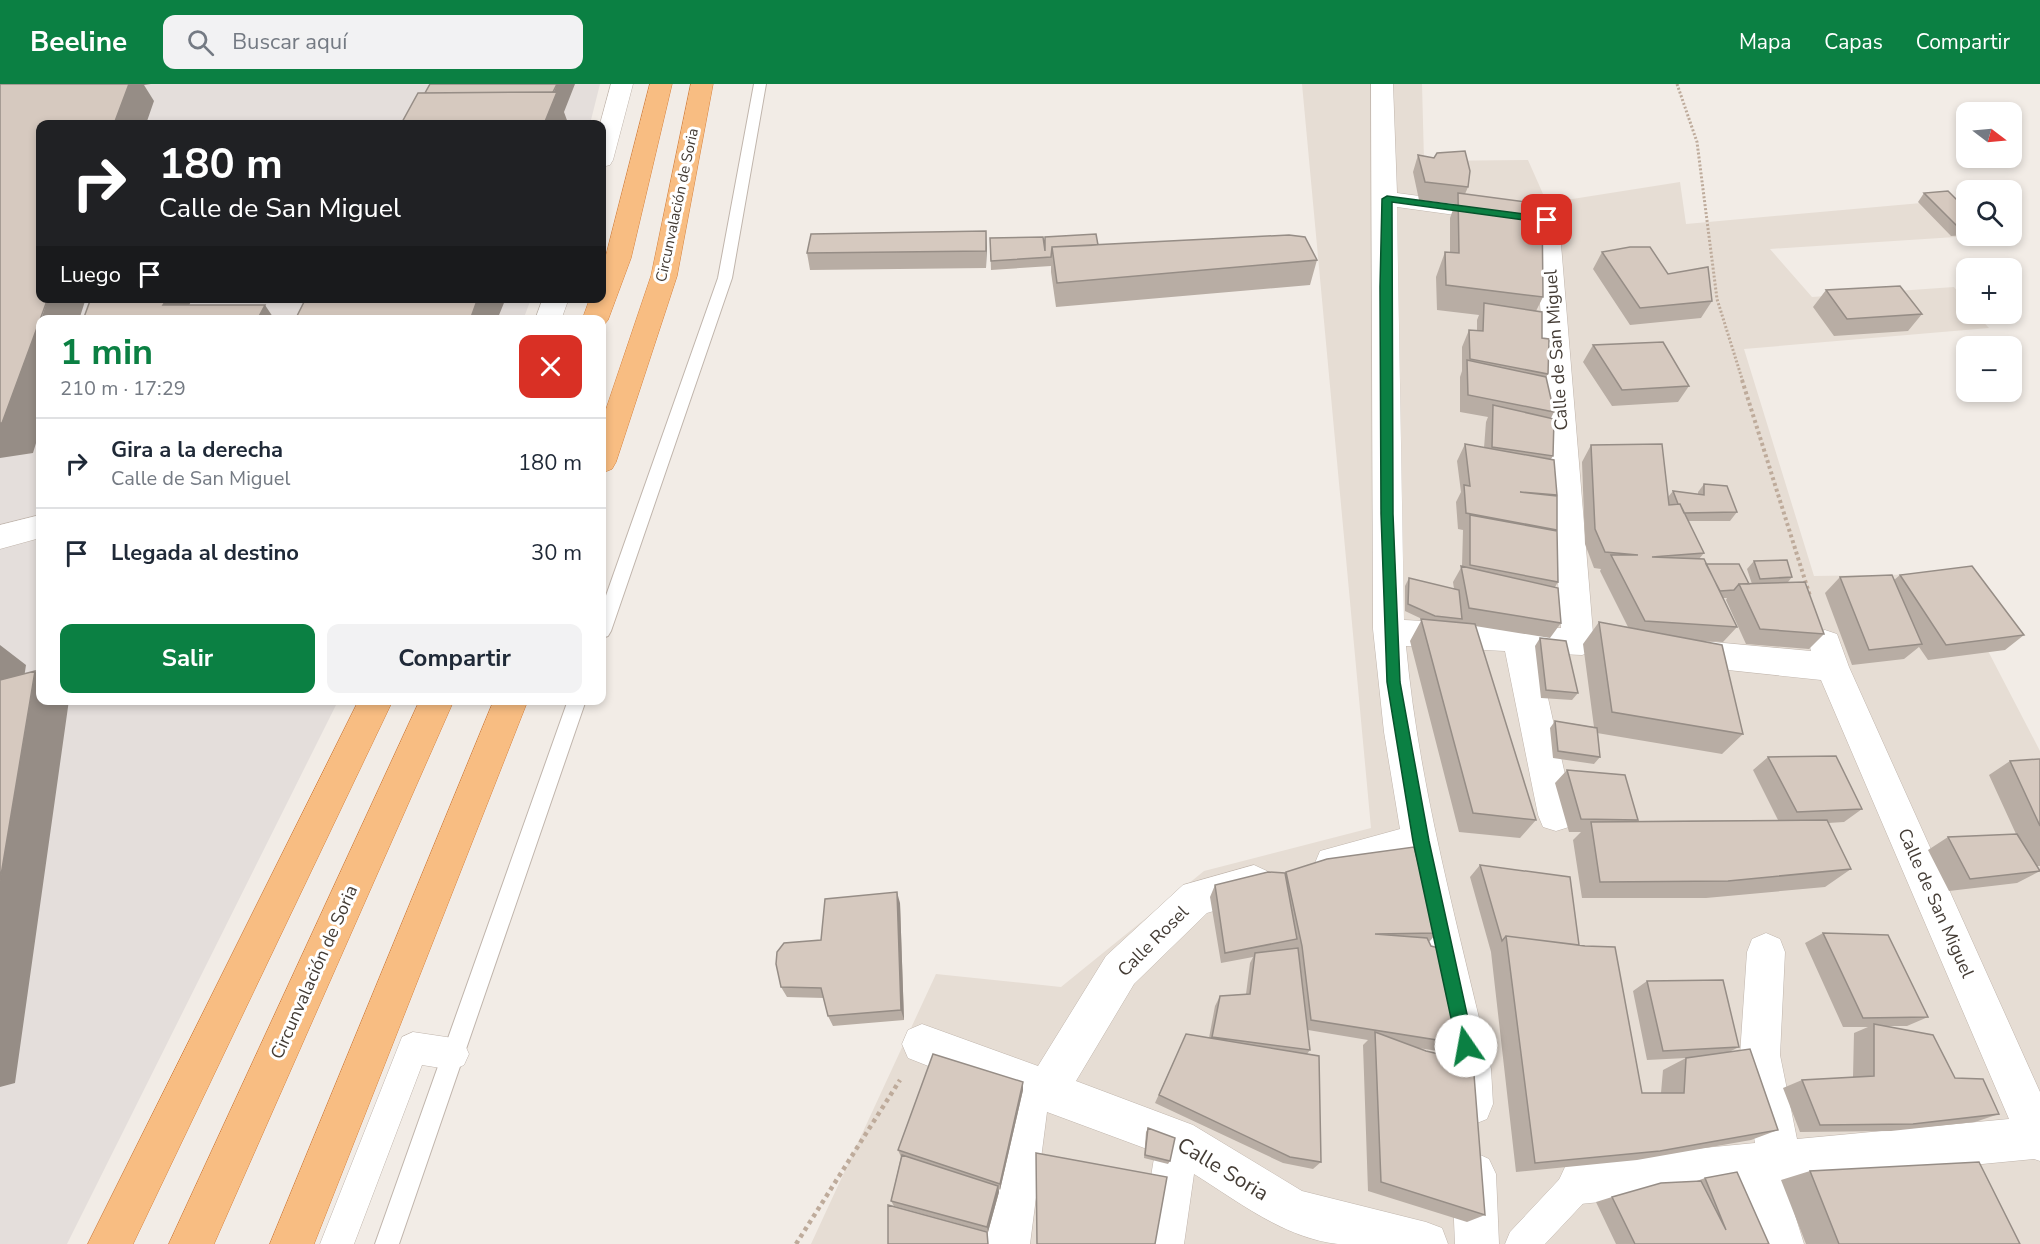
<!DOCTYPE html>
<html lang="es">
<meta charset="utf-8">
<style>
:root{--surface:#fff;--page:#f2f2f3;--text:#1f2937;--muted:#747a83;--line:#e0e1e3;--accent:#0b8043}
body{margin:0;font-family:"Nunito Sans",sans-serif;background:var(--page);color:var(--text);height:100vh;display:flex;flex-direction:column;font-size:22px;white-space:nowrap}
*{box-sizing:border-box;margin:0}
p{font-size:20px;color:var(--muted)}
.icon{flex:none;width:33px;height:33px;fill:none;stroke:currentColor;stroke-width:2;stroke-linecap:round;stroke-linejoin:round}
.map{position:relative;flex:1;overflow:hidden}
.sheet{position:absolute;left:36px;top:231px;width:570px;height:390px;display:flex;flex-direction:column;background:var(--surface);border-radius:12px;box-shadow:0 3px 9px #0003}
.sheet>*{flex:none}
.hud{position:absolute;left:36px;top:36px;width:570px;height:183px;border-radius:12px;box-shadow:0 3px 9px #0003;background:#202124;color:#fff;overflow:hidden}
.needle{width:39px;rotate:106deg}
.fabs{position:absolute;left:1956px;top:18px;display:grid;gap:12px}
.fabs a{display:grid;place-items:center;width:66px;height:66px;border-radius:12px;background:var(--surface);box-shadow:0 3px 9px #0003;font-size:30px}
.pin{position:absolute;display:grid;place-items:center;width:51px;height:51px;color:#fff;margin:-26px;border-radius:12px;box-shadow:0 3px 9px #0006}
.me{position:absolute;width:66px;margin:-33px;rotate:348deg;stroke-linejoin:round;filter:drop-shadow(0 0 4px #0008)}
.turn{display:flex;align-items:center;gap:21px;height:126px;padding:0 24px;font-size:27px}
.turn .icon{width:78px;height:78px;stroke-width:2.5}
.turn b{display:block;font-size:42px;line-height:51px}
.then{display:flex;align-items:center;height:57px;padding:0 24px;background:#0003;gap:12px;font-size:22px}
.round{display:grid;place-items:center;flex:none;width:63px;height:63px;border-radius:12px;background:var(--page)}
.summary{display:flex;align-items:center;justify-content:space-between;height:102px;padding:0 24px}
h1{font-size:36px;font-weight:700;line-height:45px;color:var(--accent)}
.button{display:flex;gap:12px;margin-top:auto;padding:12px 24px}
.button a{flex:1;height:69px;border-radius:12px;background:var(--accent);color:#fff;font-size:24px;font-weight:700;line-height:69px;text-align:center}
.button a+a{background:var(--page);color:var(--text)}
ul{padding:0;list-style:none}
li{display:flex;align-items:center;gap:18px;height:90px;padding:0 24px;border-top:2px solid var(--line)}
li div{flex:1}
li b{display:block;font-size:22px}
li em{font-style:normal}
header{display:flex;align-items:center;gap:36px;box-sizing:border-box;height:84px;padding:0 30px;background:var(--accent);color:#fff}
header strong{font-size:28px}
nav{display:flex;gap:33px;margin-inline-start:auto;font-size:21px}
.search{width:420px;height:54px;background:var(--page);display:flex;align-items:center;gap:15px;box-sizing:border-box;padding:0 21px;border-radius:12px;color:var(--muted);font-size:22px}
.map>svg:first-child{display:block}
</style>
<header>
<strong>Beeline</strong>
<div class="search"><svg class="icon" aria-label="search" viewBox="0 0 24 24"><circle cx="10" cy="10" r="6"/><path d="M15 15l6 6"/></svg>Buscar aquí</div>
<nav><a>Mapa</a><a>Capas</a><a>Compartir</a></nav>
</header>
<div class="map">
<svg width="2040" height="1160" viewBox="0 0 2040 1160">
<rect width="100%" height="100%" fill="#f2ece6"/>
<path fill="#e6ddd4" d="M1302,0H1422L1424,77L1528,76L1547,119L1680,98L1686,140L1955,116L1966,129V152H1971L1770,165L1812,213L1954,203L1966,218V230H1976L1989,244L1744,265L1814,492L1948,490L2040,667V1160H811L936,890L1061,903L1204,787L1371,744Z"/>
<path fill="#e4dedb" d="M0,0H600L590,40H40V214L531,215L523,236H40V616L338,617L67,1160H0Z"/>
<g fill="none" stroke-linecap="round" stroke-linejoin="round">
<g stroke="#c0b5ac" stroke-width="2">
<path id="service" d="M754,0H766L732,194L611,547L608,552L602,554V523L718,194Z
M568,616H586L399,1160H375Z"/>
</g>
<g stroke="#c0b5ac" stroke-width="1">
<path id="pedestrian" d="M413,948L453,954L464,959L469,970L464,981L453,986L422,981L354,1160H320L402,953Z
M1580,1081L1592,1086L1597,1098L1592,1110L1545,1160H1505L1510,1148L1568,1086Z"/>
</g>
<g stroke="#c0b5ac" stroke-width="1">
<path id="minor" d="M611,0H633L613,76L610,81L602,83L600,40Z
M1371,0H1393L1397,109L1547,129L1556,131L1559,136L1593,549L1598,558L1594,567L1582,571L1538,569L1574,731L1569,743L1556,747L1543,743L1538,731L1505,567L1406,562C1419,705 1459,845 1491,985L1493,1020L1487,1035L1472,1041L1457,1035L1451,1020L1449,985L1406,778L1333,796L1320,791L1315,779L1320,767L1400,745L1384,648L1373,545ZM1397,123L1535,142L1561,544L1404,536Z
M543,214H569L561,236H535Z
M40,431V454L0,465V441Z
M1825,546L1837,550L1849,583L2040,1008V1077L2034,1075L1785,1099L1804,1160H1760L1742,1104L1580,1120L1565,1113L1558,1098L1565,1083L1580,1076L1755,1059L1740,971L1747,868L1752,855L1766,849L1780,855L1785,868L1780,971L1797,1055L2009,1035L1821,596L1681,581L1669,578L1665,568L1669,558L1681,555L1811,567L1809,559L1813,550Z
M1254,781L1267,787L1273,799L1267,811L1207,829L1134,900L1076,997L1193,1041L1302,1107L1426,1138L1442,1144L1448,1160C1414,1160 1370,1160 1338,1160C1284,1154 1239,1118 1194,1090L1184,1160H1140L1155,1068L1047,1028L1030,1160H986L1007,1013L908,974L902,960L908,946L922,940L1038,982L1106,872L1183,801Z
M1474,1068L1489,1075L1496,1090L1499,1160H1455L1452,1090L1459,1075Z"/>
</g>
<g stroke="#d5813d" stroke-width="1">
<path id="trunk" d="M650,0H672L631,174L608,236L602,243V236H582L590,214H602V187Z
M691,0H713L677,192L616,378L612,385L602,389V337L651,192Z
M359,616H393L133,1160H88Z
M420,616H454L214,1160H169Z
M494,616H528L314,1160H270Z"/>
</g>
<path stroke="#beab9b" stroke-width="3" stroke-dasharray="2 2" stroke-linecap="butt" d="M1677,0L1697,58L1717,215L1743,298"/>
<path stroke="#beab9b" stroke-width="4" stroke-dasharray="3 3" stroke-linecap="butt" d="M1742,296L1810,512"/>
<path stroke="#beab9b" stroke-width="4.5" stroke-dasharray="4 4" stroke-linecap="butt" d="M796,1160L900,996"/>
<use href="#service" fill="#fff" fill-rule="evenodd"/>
<use href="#pedestrian" fill="#fff" fill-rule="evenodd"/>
<use href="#minor" fill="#fff" fill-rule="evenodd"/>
<use href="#trunk" fill="#f8bd82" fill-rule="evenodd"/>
</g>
<path fill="#b8ada4" d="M1418,71L1468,103L1465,110L1543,213L1536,227L1548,290L1546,293L1554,328L1551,334L1553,372L1551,375L1557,411L1556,412L1557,446L1556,447L1558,498L1555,503L1561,539L1550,554L1475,542L1536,736L1520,754L1459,748L1410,557L1422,535L1405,527V502L1409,494L1454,505L1453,498L1462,482L1463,446L1458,445L1456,418L1461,408L1457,377L1465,360L1484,364L1486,338L1488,333L1460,328V293L1462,287V263L1469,246H1477V236L1479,231L1437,226L1436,193L1445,168H1450V134L1455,120L1419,116L1413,88Z
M1924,109L1966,125V151L1951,152L1918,118Z
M986,147V184L810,186L807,169Z
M990,154L1044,164L1098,161L1317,176L1310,201L1056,223L1051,188V182L991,186Z
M1602,168L1668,190L1712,217L1701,234L1630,241L1593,185Z
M1826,206L1922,230L1908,247L1834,252L1813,223Z
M1593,261L1689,302L1678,318L1612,322L1583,278Z
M1591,361L1668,413L1673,407L1698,410V408L1704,400L1737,428L1730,437H1688L1704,469L1699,475L1706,480L1749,500H1752L1747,485L1754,477L1792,493L1788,498L1824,550L1809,565L1746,560L1726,516L1727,514H1723L1737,543L1723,558L1700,557L1743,650L1722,670L1597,649L1600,673L1594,680L1553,674L1550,644L1555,637L1594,643L1583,560L1599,538L1628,543L1600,487L1601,485L1594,484L1585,460L1582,378Z
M1900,491L2024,551L2005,566L1928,576L1919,563L1904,575L1852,581L1825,509L1840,493L1894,496Z
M1540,554L1578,609L1572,616L1541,614L1535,562Z
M1768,673L1862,725L1844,738L1828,739L1851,785L1825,803L1706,814H1582L1573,756L1581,748H1569L1555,699L1567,686L1638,736L1636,737L1778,736L1753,686Z
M2040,675V782H2037L2040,787L2017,799L1949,807L1928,766L1948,753L2016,750L1989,691L2010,677Z
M1480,781L1579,861L1642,1009H1661L1663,986L1686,974L1647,976L1633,907L1647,897L1739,963L1729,968L1778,1046L1751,1056L1637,1076L1516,1088L1491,868L1470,793Z
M1286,788L1437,849L1429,858L1469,961L1458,970L1418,964L1485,1131L1467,1138L1368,1107L1363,961L1368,956L1308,946L1310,966L1307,970L1321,1078L1313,1085L1283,1079L1155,1019L1186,950L1209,954L1215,922L1220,912L1246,910L1250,879L1253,873L1221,879L1210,813L1215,801L1285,791Z
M900,819L904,936L833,942L828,932L824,914L787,913L781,903L821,856Z
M1823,849L1928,933L1907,942H1887L1955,994L1999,1030L1975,1038L1891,1047L1800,1048L1783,1004L1802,996L1853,993L1854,949L1868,943H1843L1805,859Z
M1023,998V1006L1000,1106L999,1105V1108L988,1148L894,1122L891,1117L901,1073L898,1066Z
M1148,1044L1170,1077L1168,1080L1144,1074L1146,1048Z
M1810,1087L2020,1160H1806L1781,1096Z
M1705,1094L1769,1160H1616L1596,1118L1612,1113L1694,1098Z"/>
<path fill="#968d86" d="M102,0H151L144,1L154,17L146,40H114Z
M557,0H575L564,28L568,39L567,40H544L551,15Z
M986,147L987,164L986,184Z
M48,214H86L79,236H41Z
M168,214H193L188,223L163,221Z
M478,214H506L497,236H470Z
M265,221L275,236H257Z
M40,236V346L33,369L0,374V339Z
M0,561L26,581L19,627L0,614Z
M35,587L40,591V616H69L15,999L0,1003V797Z
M897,808L900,819L904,936L901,926Z
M1023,998V1006L1000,1106V1100Z
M998,1102L999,1108L988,1148L987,1143Z"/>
<path fill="#d6c9bf" stroke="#968d86" stroke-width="1.5" d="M0,0H129L114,40H40V214H48L2,339H0Z
M430,0H557L553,8L425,9Z
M557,8L544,40H401L418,9Z
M1465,67L1470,87L1468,103L1425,98L1418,71L1434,74L1437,69Z
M1948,107L1966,125V142L1958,143L1924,109Z
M1458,109L1542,120L1543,213L1446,201L1445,168L1459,169Z
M986,147V167L807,169L811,150Z
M1096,150L1098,161L1052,163L1051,173L991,177L990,154L1043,153L1045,167V153Z
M1289,151L1305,153L1317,176L1057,199L1052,163Z
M1630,163H1650L1668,190L1708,183L1712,217L1640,224L1602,168Z
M1900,202L1922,230L1847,235L1826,206Z
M91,214H168L163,221H265L257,236H83Z
M306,214H478L470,236H295Z
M1484,219L1542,228V254L1549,255L1548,290L1470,275L1469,246L1483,247Z
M1663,258L1689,302L1622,306L1593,261Z
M1467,276L1546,293L1554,328L1468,311Z
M1493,321L1554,335L1553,372L1492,363Z
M1465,360L1554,376L1557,411L1520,408L1557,412V446L1466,429L1464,401L1470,402Z
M1662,360L1669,421L1680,420L1704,469L1652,473L1704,475L1737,543L1645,537L1611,471H1638L1605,468L1595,445L1591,361Z
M1704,400L1727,402L1737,428L1684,429L1680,420H1678L1673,407L1704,411Z
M1470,431L1557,447L1558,498L1470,481Z
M1787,476L1792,493L1760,495L1754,477Z
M1706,480H1739L1749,500H1739L1734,506L1720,507Z
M1461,482L1558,504L1561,539L1469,524Z
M1972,482L2024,551L1946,561L1900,491Z
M1892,491L1922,560L1869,566L1840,493Z
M1409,494L1459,506L1462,535L1435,532L1408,520Z
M1805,498L1824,550L1760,545L1739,500Z
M1421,535L1475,540L1536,736L1473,729Z
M1599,538L1722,561L1743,650L1612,628Z
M1540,554L1566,557L1578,609L1546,606Z
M35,587L0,797V596Z
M1555,637L1597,644L1600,673L1558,667Z
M1836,672L1862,725L1797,728L1768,673Z
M2039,675H2040V742L2010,677Z
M1567,686L1625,691L1638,736L1581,735Z
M1827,736L1851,785L1728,797L1600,798L1591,738Z
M2017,750L2040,787L1970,795L1948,753Z
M1414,763L1437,849L1375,850L1427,854L1431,862L1443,865L1469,961L1311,936L1302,862L1286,788L1327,775Z
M1480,781L1570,793L1579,861L1506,852L1502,857Z
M1268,788L1285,789L1297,855L1225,869L1215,801Z
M897,808L901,926L828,932L821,904L781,903L776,880L777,868L784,859L821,856L825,815Z
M1823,849L1888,851L1928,933L1863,934Z
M1506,852L1585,862L1615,863L1642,1009H1684L1686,974L1750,965L1778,1046L1660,1067L1535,1079Z
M1298,864L1310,966L1212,953L1220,912L1250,910L1255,869Z
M1723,896L1739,963L1663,967L1647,897Z
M1874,940L1933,951L1955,994L1983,995L1999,1030L1913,1040L1820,1041L1802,996L1874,992Z
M1375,948L1426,967L1473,978L1485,1131L1381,1098Z
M1186,950L1319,972L1321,1078L1290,1073L1159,1011Z
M933,970L1023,998L1000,1100L898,1066Z
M1148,1044L1175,1054L1170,1077L1145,1071Z
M1036,1069L1167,1093L1155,1160H1037Z
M902,1071L998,1102L987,1143L891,1117Z
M1979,1078L2020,1160H1839L1810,1087Z
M1737,1088L1769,1160H1635L1612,1113L1661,1099L1701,1097L1726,1146L1705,1094Z
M888,1121L987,1148L988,1160H888Z"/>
<path fill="#0b8043" stroke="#07532c" stroke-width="1.5" d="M1387,112L1547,133L1552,136L1547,139L1392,118L1393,430L1400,598L1429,757L1474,962L1471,968L1466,971L1460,968L1457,962L1413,757L1387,598L1381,430L1380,203L1382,115Z"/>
<g text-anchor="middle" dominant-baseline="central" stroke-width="6" stroke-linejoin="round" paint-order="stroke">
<g font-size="15" fill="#443c35" stroke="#fff">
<text transform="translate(677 121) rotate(-78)">Circunvalación de Soria</text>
</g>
<g font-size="18" fill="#443c35" stroke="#fff">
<text transform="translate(1556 266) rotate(-94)">Calle de San Miguel</text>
<text transform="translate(1936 819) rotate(66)">Calle de San Miguel</text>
<text transform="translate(1153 857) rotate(-45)">Calle Rosel</text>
<text transform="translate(314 888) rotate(-66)">Circunvalación de Soria</text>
</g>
<g font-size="21" fill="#443c35" stroke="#fff">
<text transform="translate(1223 1085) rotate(31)">Calle Soria</text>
</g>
</g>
</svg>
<div class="fabs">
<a><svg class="needle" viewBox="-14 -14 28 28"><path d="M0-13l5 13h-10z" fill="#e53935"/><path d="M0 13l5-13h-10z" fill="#747a83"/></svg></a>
<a><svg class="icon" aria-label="search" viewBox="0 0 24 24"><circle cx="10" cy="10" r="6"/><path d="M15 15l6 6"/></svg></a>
<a>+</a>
<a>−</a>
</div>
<div class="pin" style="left:1547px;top:136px;background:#d93025"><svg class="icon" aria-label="arrive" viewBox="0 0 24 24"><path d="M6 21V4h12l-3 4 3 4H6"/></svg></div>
<svg class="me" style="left:1466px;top:962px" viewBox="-20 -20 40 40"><circle r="19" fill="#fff"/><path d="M0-13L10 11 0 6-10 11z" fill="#0b8043"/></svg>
<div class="hud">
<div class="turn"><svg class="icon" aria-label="right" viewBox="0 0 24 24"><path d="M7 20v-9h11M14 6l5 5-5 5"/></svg><div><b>180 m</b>Calle de San Miguel</div></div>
<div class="then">Luego<svg class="icon" aria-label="arrive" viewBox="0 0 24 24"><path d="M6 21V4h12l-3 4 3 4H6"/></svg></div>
</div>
<section class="sheet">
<div class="summary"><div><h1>1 min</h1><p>210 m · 17:29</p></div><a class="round" style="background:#d93025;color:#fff"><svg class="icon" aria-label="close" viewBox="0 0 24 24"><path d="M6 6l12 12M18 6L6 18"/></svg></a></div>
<ul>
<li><svg class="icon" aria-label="right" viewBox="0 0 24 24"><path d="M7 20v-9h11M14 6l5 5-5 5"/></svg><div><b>Gira a la derecha</b><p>Calle de San Miguel</p></div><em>180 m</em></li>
<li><svg class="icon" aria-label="arrive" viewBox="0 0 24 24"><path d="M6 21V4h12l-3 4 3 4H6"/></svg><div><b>Llegada al destino</b></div><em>30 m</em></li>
</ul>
<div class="button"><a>Salir</a><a>Compartir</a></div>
</section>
</div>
